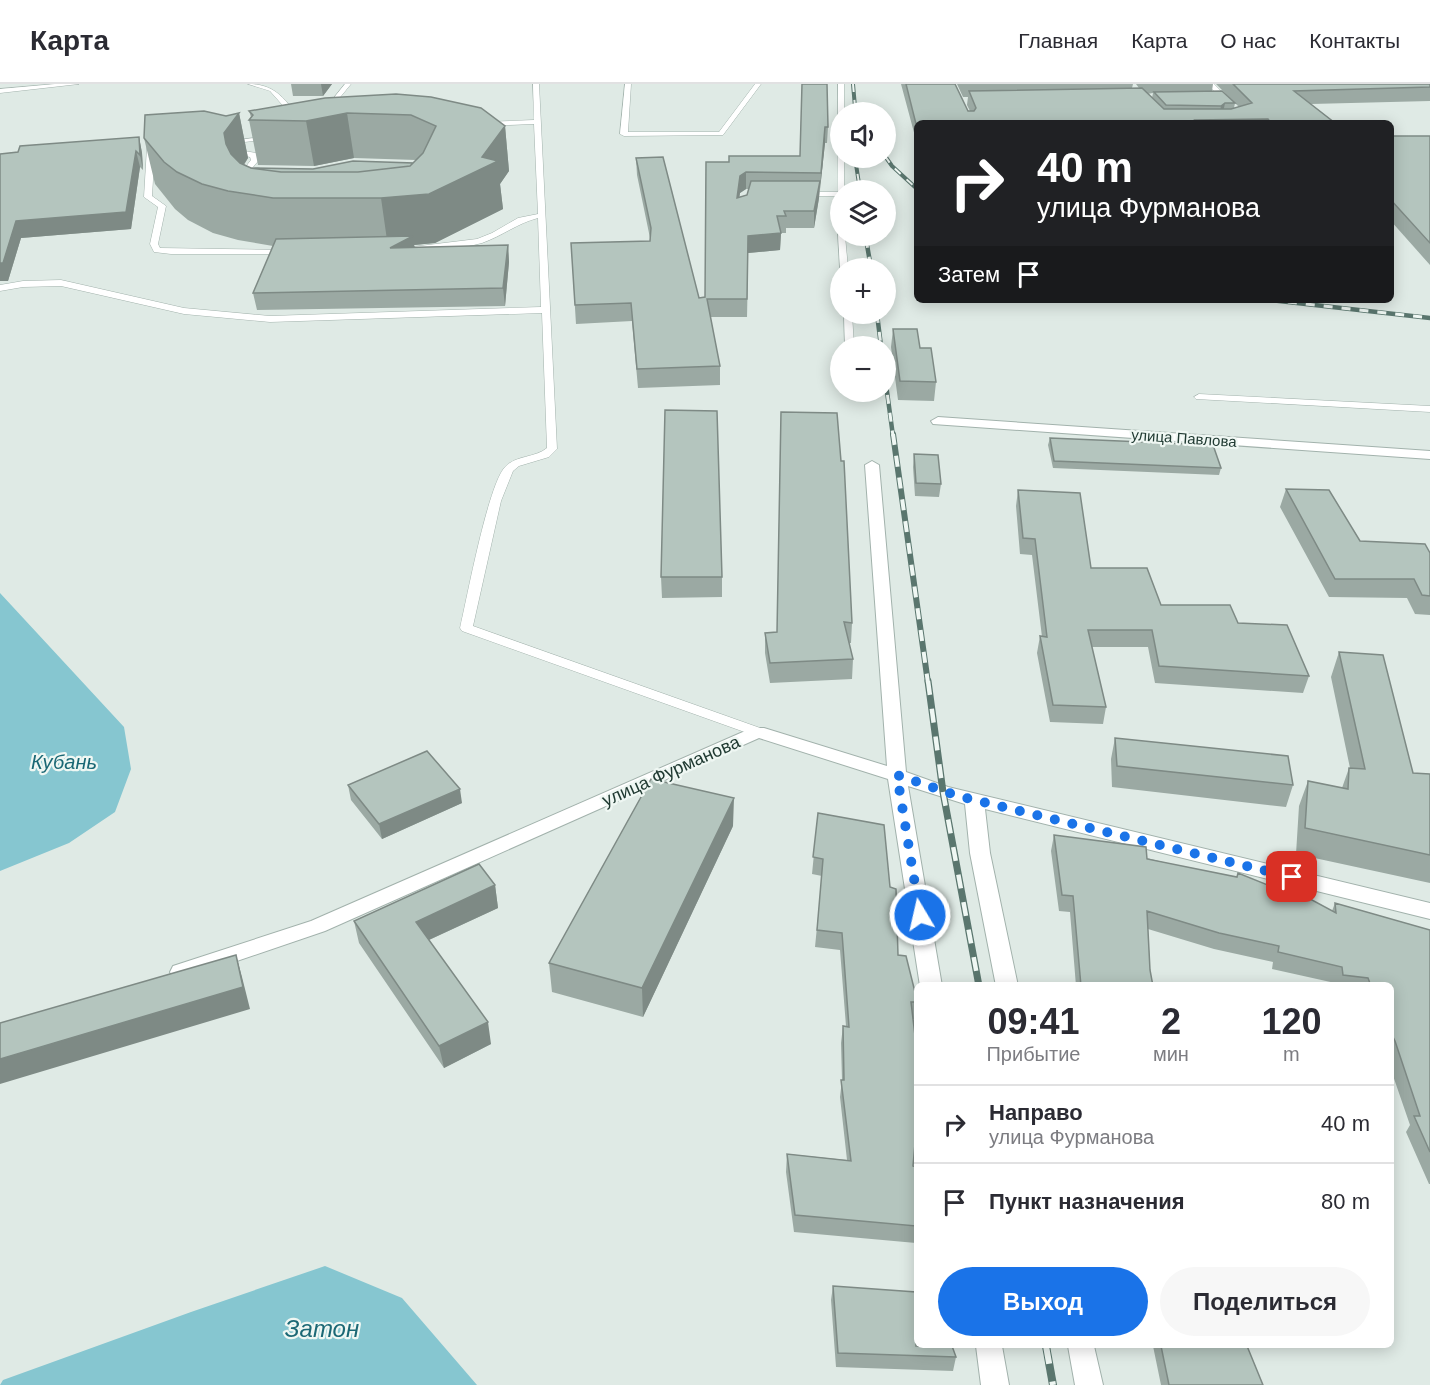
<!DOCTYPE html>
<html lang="ru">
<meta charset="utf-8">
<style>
:root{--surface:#fff;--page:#f7f7f7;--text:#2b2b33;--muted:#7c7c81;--line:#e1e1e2;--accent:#1a73e8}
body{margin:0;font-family:Helvetica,sans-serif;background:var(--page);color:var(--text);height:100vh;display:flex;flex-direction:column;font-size:22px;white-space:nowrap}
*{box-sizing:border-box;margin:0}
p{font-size:20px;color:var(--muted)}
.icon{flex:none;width:33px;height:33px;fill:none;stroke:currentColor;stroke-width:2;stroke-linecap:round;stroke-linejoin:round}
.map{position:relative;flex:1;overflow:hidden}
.sheet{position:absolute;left:914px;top:898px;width:480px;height:366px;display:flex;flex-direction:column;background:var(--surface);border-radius:9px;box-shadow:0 3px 15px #0003}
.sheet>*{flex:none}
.top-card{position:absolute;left:914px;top:36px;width:480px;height:183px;border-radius:9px;box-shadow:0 3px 15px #0003;background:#202124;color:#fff;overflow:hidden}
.fabs{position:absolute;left:830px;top:18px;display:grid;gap:12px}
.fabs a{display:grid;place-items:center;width:66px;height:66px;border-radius:50%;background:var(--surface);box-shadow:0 3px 15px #0003;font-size:30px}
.pin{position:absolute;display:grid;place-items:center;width:51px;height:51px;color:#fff;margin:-26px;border-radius:12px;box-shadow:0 3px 9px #0006}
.me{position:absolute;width:66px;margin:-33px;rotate:351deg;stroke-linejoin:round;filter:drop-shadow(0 0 4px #0008)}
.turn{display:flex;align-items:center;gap:21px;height:126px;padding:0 24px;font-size:27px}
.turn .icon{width:78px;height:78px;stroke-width:2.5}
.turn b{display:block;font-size:42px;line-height:51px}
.then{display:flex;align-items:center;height:57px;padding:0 24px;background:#0003;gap:12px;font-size:22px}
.eta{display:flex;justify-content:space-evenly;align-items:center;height:102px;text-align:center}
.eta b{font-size:36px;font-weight:700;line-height:42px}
.cta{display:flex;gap:12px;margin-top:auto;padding:12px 24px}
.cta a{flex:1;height:69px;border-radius:36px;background:var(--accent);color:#fff;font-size:24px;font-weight:700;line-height:69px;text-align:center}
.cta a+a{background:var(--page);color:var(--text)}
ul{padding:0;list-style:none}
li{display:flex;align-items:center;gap:18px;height:78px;padding:0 24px;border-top:2px solid var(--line)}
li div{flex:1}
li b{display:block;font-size:22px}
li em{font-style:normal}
header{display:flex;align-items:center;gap:36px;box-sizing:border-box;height:84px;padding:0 30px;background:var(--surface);border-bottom:2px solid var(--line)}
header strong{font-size:28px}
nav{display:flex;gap:33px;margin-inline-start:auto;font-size:21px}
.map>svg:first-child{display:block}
</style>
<header>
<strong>Карта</strong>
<nav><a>Главная</a><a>Карта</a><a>О нас</a><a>Контакты</a></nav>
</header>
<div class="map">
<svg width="1430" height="1301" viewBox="0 0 1430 1301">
<rect width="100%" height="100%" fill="#dfeae5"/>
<path fill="#86c6d0" d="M0,509L124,643L131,685L115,728L69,759L0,787Z
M325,1182L402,1214L477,1301H0L3,1296L191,1228Z"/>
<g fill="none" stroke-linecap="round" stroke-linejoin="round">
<g stroke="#a2b2ac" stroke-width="1">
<path id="lane" d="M55,0H79L0,9V5Z
M248,0C274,0 283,13 298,32L293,33L270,7Z
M345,0H351L328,28H324V26Z
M533,0H539L557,365L549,373L519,382L513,387L501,417L473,542L763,645L765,648L763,651H753L462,547L460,544C467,514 488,401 505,383C516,371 535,374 547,364L542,229L270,238L184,230L61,202L23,203L0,207V201L23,197L61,196L184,224L270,232L541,223L538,134C518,139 502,152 482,159C457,166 429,166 403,168L399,166L403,164L477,155L492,149L518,134L538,130L534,40L486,42L483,40L486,38L534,36Z
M625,0H631L628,48H719L755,0H761L723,51L624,52L620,50Z
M838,0H844V28H840V74H844V106H840V112H800L799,110L803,108H838Z
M1207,0H1214L1226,12L1211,13V11L1217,10Z
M270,52L272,53V55L226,60L222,58Z
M151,61L155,63L152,112L166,122L158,160L160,164L288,166H291V170H171L154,168L150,160L158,123L144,113L147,63Z
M227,64L256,69L259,76L253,83L268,86L264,88L245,87L244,85L251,76L250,73L227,68Z
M838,150L845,152L848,184H840Z
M844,230H852L854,262H845Z
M1199,310L1430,322V328L1196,315L1194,313Z"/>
</g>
<g stroke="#a2b2ac" stroke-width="2">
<path id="street" d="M938,333L1430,367V375L933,340L931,337Z
M872,377L879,381L906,688L948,703L1430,819V835L985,725L990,769L1018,902H996L970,769L965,720L908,702L942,902H920L888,695L759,654L325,847L181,896L173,894L170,888L173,882L311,837L752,644H764L887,682L865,381Z
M976,1262H1002L1009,1301H981Z
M1068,1262H1094L1103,1301H1075Z"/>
</g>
<use href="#lane" fill="#fff" fill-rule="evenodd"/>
<use href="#street" fill="#fff" fill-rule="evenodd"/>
<g stroke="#5a766e" stroke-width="4">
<path id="rail-far4" d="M853,0L855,23L858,28
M885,72L892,82L916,104
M855,74L860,106
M866,152L867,156"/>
</g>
<g stroke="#5a766e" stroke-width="4.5">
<path id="rail-far3" d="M866,155L871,184
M1270,216L1430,234
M877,230L881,262
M885,293L893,352"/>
</g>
<g stroke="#5a766e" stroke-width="6">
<path id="rail-far2" d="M893,350L928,599"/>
</g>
<g stroke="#5a766e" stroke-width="7">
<path id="rail-far1" d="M928,597L943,708L979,902"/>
</g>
<g stroke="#5a766e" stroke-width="8">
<path id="rail" d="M1046,1262L1053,1301"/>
</g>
<use href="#rail-far4" stroke="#eff7f3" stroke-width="2" stroke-dasharray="8" stroke-linecap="butt"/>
<use href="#rail-far3" stroke="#eff7f3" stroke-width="3" stroke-dasharray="9" stroke-linecap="butt"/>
<use href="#rail-far2" stroke="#eff7f3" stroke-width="4" stroke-dasharray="11" stroke-linecap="butt"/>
<use href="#rail-far1" stroke="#eff7f3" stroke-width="4.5" stroke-dasharray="14" stroke-linecap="butt"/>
<use href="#rail" stroke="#eff7f3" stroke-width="6" stroke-dasharray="18" stroke-linecap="butt"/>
</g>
<path fill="#9ba9a3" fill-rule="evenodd" d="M291,0H332L323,12H293Z
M802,0L828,43L827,59H825L819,114L814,144H786V149H781L780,166L748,169L747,233H710L720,282V301L638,304L632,237L576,240L571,159L650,157V154L637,91L636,74L699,214L705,213L729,78L800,72ZM746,105H749L747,111L739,113L740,109Z
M901,0H955L968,27H970L967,21L968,13H963L957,0H1133L1132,4H1139L1136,0H1213L1212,7L1235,19L1234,24L1239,23L1216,0H1430V17L1311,20L1335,39H916V56ZM1153,9L1152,14L1147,10Z
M325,14L505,42L509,87L500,100L503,125L435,159L414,161L415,163L508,161L509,178L505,222L257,226L253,209L273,162L238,156L213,149L188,136L175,125L155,100L144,54L239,29L248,74L244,81L250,84L313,85L413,79L416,76L354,74L314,82L258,81L249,36L251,33L249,27Z
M1390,52H1430V181L1390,136Z
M139,53L142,69L143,86L140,83L131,145L21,154L8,197H0V70L18,68Z
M893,245L936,298L934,317L898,316L891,263Z
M781,328L852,539L851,559H849L853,575L852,595L770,599L765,569V549L777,548Z
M1050,354L1221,384L1219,391L1053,384L1048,361Z
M914,370L941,400L939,413L915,412L913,383Z
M1286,405L1360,457L1430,469V531L1415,530L1407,514L1329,513L1280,423Z
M1018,406L1091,484L1161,521L1238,539L1309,592L1303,609L1155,599L1148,563H1092L1106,623L1103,640L1050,638L1037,569L1040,552L1042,553L1032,471L1020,470L1016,422Z
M661,493H722V513L662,514Z
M1339,568L1413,689L1430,690V799L1296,770L1299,722L1308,697L1342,704L1349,684H1350L1331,593Z
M1115,654L1293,701L1286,723L1112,703L1111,675Z
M348,701L462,719L382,755L351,716Z
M818,729L890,803L898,871L916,912V936L913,935V1082L916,1083V1159L794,1148L786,1088L787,1070L847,1076L840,1013L842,996L841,959L843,942H846L840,866L815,863L822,792L812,790Z
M733,742L643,933L552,908L549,879Z
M1054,751L1284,808L1286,802L1332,827L1335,819L1430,846V1100H1429L1406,1048L1410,1041L1390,983V902H1336L1335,899L1272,885L1273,878L1214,865L1148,845L1150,886L1153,902H1076L1070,828L1059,827L1051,767Z
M495,801L498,824L429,856L491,960L444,984L359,859L354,837Z
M833,1202L956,1273L953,1287L836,1283L831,1216Z
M1153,1262H1247L1263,1301H1161Z"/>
<path fill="#7e8a85" d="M321,0H332L323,12Z
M1225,19L1223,29L1219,32L1221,22Z
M239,29L248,74L234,95L226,60L224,49Z
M347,29L354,74L314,82L306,37Z
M505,42L509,87L500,100L503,125L435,159L414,161L416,169L388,163L381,114L482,73Z
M825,43V59L820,106L821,89Z
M139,53L142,69L143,86L140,71Z
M136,67L140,83L131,145L21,154L8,197H0V179L16,137Z
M746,88V105L740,109L737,131V114L740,92Z
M820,97L819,114L814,144V127Z
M781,149L780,166L748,169L747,233L748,152Z
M508,161L509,178L505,222L503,204Z
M460,705L462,719L382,755L379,740Z
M734,714L733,742L643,933L642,904Z
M495,801L498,824L420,860L416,838Z
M236,871L242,893L250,925L0,1000V975Z
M488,938L491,960L444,984L439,962Z"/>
<path fill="#b4c5be" stroke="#7e8a85" stroke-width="1.5" d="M802,0H827L828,43H825L821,89L746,88L740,92L737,114L747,111L751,97H820L814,127H784L786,132H777L781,149L748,152L747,215H707L720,282L637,285L631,219L575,221L571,159L650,157L651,144L636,74L663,73L699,214L705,213L706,78H729V72H800Z
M906,0H955L968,27H974L976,24L969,7L1142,4L1164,25H1231L1252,19L1233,0H1430V3L1294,7L1335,39H1271L1268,35L1195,36L1198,39L916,40Z
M1222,7L1235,19H1225L1221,22L1166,21L1154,8Z
M396,10L431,13L481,24L505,42L482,73L498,77L429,110L381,114H273L228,107L202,100L177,88L164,78L144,54L145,31L204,27L226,32L239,29L224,49L226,60L231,70L240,79L251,84L281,88H358L410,82L423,69L436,42L411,31L347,29L306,37L249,36L253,31L249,27L325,14Z
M1390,52H1430V159L1390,115Z
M139,53L140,71L136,67L126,128L16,137L3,179H0V70L18,68L20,62Z
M353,77L413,79L410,82L358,88H281L250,84L313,85Z
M413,152L390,164L508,161L503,204L253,209L276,155Z
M893,245H917L920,264H931L936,298L900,297Z
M665,326L717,327L722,493H661Z
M781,328L837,329L841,377H844L852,539L844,538L853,575L770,579L765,549L777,548Z
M1050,354L1213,361L1221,384L1054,377Z
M914,370L938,371L941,400L916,399Z
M1286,405L1329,406L1360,457L1425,460L1430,469V512L1422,511L1414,495H1335Z
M1018,406L1080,409L1091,484H1147L1161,521H1230L1238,539L1287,541L1309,592L1159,582L1152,546H1088L1106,623L1053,621L1040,552L1047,553L1035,455L1023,454Z
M1339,568L1383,571L1413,689L1430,690V771L1305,744L1308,697L1348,705L1349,684L1365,685Z
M1115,654L1288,672L1293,701L1117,682Z
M427,667L460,705L379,740L348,701Z
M651,695L734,714L642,904L549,879Z
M818,729L884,741L890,803L896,805L898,871L906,872L916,912V918H911L916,960V1049L913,1082L916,1083V1142L795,1131L787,1070L851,1077L841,996H844L843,942L849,943L842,849L817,846L823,775L813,773Z
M1054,751L1146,763L1147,775L1237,793L1238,789L1285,808L1286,802L1336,829L1335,819L1430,846V1068L1414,1032H1420L1395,957L1390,947V902H1371L1368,894L1343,891L1342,883L1278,868L1279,862L1219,849L1147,827L1150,886L1153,902H1081L1073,812L1062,811Z
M479,780L495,801L416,838L488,938L439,962L354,837Z
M236,871L243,903L0,975V939Z
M833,1202L916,1208V1262H952L956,1273L838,1269Z
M1161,1262H1247L1263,1301H1169Z"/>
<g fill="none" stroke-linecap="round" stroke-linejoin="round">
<path stroke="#1a73e8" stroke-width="10" stroke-dasharray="0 18" d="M920,831L897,691L958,712L1292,793"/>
</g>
<g text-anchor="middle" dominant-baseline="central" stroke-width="4.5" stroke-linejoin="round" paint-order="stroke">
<g font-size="15" fill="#203a32" stroke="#eff7f3">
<text transform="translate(1184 354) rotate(4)">улица Павлова</text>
</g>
<g font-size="18" fill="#203a32" stroke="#eff7f3">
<text transform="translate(671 687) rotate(-24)">улица Фурманова</text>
</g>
<g font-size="20" font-style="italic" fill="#1b6875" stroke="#eff7f3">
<text x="64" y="678">Кубань</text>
</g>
<g font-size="24" font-style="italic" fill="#1b6875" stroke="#eff7f3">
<text x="322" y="1244">Затон</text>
</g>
</g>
</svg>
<div class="fabs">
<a><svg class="icon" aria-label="sound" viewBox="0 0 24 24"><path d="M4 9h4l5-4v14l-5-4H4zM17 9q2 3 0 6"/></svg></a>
<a><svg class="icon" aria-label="layers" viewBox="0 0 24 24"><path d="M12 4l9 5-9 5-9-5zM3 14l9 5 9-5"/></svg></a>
<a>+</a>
<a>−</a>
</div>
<div class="pin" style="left:1292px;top:793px;background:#d93025"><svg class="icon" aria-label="arrive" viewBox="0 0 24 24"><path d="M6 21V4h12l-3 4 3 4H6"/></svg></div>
<svg class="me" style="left:920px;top:831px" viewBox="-20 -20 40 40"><circle r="17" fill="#1a73e8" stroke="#fff" stroke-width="3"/><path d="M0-11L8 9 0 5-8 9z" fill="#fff"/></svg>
<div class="top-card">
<div class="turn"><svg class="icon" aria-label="right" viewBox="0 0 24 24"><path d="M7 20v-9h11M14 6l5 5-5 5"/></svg><div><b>40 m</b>улица Фурманова</div></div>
<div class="then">Затем<svg class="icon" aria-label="arrive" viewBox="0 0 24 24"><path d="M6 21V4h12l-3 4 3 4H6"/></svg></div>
</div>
<section class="sheet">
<div class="eta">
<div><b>09:41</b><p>Прибытие</p></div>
<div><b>2</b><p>мин</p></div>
<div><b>120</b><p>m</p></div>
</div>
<ul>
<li><svg class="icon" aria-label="right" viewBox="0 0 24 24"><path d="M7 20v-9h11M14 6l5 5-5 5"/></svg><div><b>Направо</b><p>улица Фурманова</p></div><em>40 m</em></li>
<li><svg class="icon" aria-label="arrive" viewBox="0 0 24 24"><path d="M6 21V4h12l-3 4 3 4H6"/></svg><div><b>Пункт назначения</b></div><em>80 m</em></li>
</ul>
<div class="cta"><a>Выход</a><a>Поделиться</a></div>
</section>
</div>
